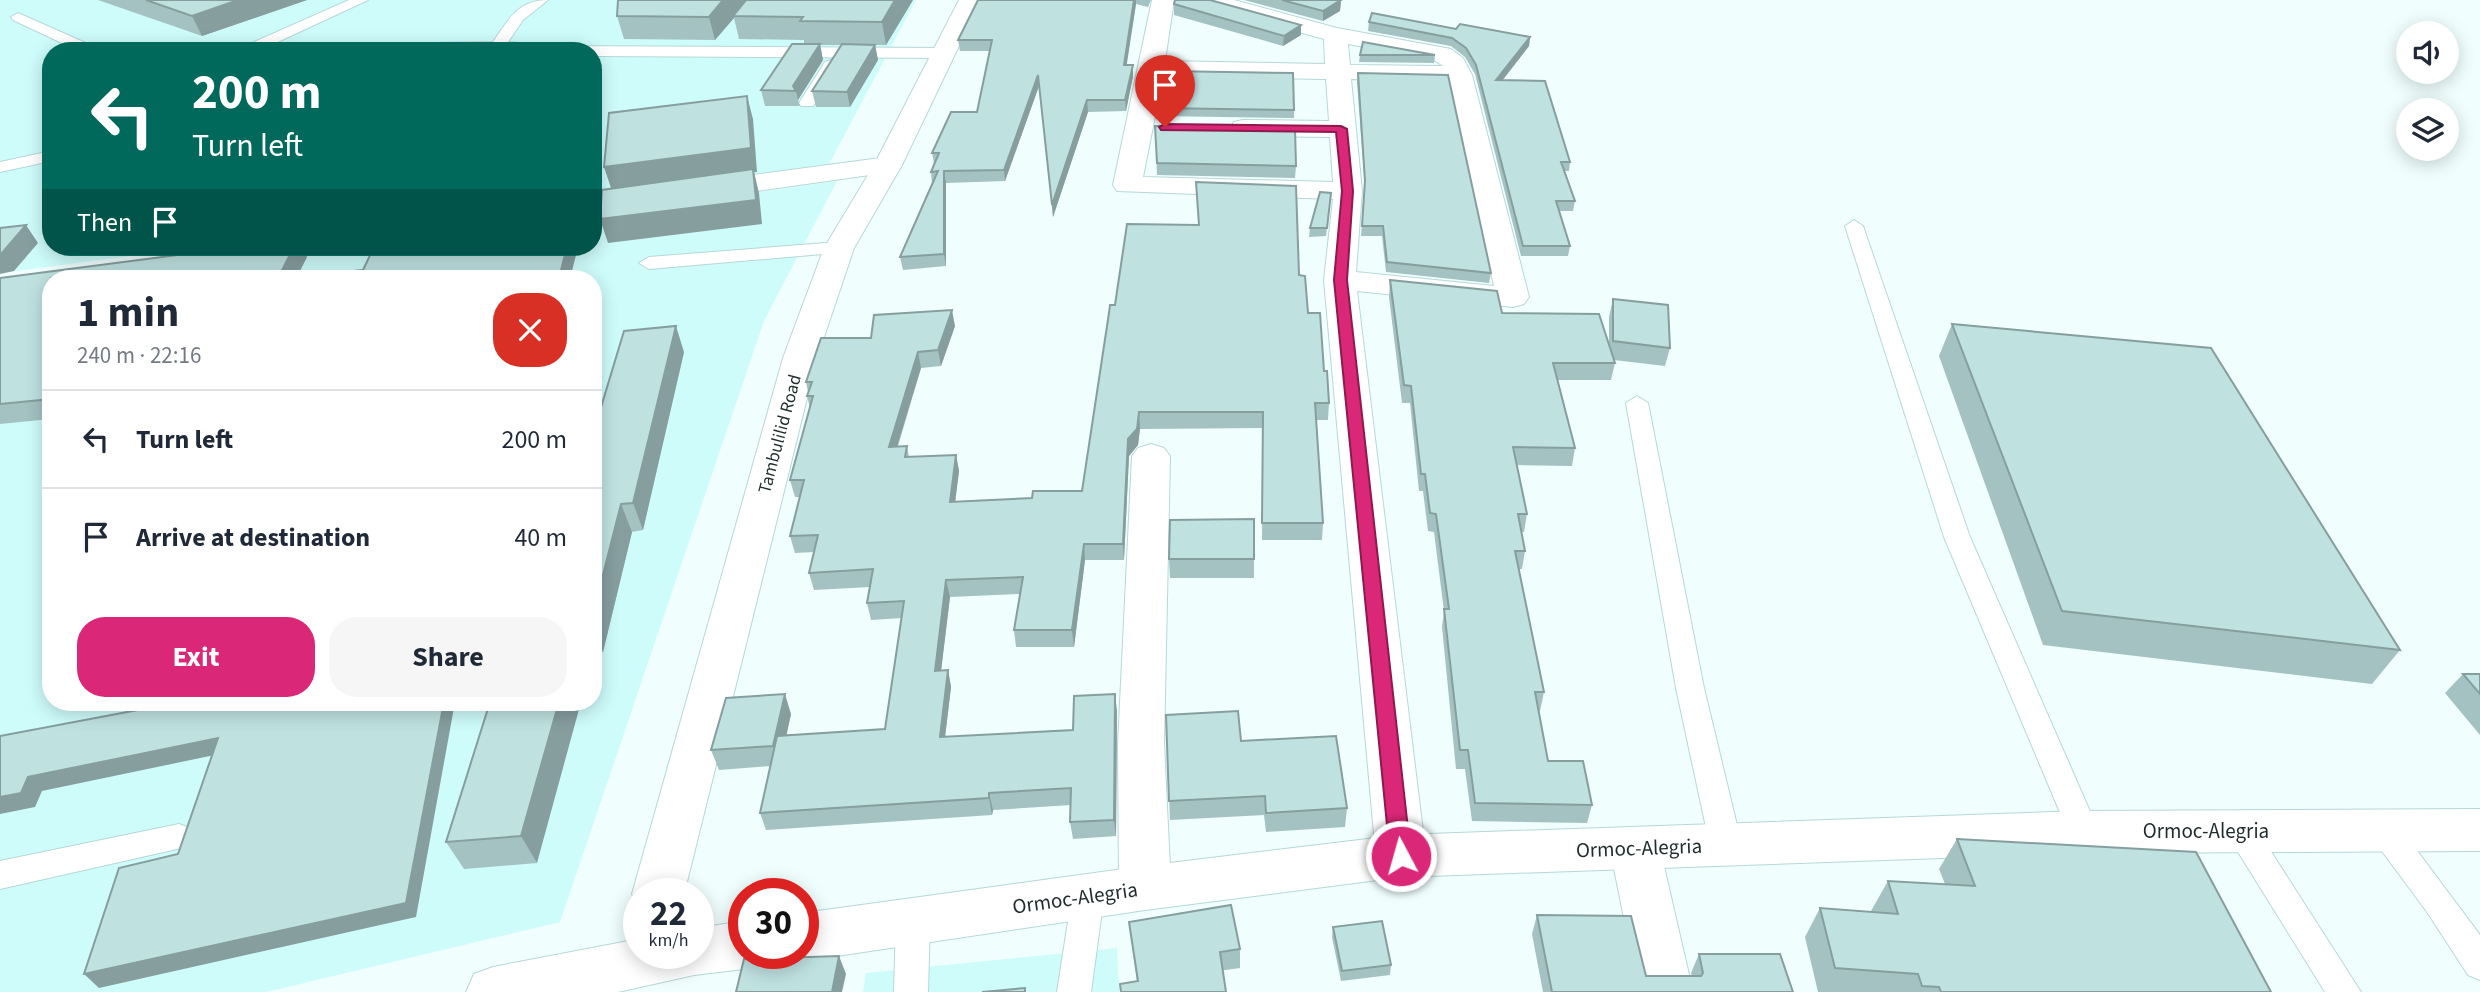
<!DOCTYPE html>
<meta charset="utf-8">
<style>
:root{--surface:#fff;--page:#f6f6f7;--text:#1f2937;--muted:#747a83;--line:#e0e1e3;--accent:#db2777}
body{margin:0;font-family:"Source Sans 3",sans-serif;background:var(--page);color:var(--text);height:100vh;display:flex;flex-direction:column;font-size:26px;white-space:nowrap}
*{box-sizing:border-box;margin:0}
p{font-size:23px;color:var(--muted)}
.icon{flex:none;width:38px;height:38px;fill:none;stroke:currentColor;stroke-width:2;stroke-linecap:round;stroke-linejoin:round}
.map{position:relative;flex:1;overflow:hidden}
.details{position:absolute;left:42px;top:270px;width:560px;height:441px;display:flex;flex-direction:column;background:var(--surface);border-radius:28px;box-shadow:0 4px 18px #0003}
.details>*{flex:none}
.banner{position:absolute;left:42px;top:42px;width:560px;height:214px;border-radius:28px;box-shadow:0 4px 18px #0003;background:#00695c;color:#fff;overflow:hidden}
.buttons{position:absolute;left:2396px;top:21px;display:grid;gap:14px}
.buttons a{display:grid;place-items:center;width:63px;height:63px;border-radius:50%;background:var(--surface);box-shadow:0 4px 18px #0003;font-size:35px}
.speed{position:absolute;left:623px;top:878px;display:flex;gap:14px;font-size:35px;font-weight:700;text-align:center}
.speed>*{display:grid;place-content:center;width:91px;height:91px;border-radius:50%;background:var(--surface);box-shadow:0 4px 18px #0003;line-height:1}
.speed small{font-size:18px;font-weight:400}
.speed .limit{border:10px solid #d22;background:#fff;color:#111}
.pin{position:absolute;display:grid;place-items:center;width:60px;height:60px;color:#fff;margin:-72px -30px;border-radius:50% 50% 50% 0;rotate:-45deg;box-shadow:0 0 7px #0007}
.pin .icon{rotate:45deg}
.me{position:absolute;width:77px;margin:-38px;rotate:354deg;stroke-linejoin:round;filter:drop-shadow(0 0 5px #0008)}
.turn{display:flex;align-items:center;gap:24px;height:147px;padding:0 35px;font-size:32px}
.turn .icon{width:91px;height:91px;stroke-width:2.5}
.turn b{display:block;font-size:49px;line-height:60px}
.then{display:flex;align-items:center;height:66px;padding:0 35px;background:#0003;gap:14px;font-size:26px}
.round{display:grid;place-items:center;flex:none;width:74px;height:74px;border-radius:28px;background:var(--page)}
.headline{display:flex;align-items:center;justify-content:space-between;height:119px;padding:0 35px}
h1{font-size:42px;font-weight:700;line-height:52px}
.primary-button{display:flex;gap:14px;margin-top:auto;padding:14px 35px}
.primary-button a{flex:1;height:80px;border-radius:28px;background:var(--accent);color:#fff;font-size:28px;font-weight:700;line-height:80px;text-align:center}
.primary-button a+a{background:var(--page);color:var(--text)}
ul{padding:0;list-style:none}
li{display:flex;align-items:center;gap:21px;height:98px;padding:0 35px;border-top:2px solid var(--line)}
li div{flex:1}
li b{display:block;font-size:26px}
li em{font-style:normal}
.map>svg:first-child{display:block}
</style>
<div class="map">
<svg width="2480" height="992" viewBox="0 0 2480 992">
<rect width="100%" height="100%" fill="#f0fefe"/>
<path fill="#cefcfb" d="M0,0H916L829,164L593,195V51H51V247H200L0,273Z
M837,181L764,321L560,922L266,992H0V297L51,290V702H593V278H134L362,247H593V215Z
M1117,948L1119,992H863L866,973Z"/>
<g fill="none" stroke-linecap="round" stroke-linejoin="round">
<g stroke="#b5d8d7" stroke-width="2">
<path id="lane" d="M349,0H368L269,46L493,42C509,19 518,0 548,0L523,20L508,42L551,46L944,48L952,53L944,58L593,56V51H250L254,42Z
M18,13L97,48L99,51H79L13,20L11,17Z
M831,60L839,65L815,103L813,106H801L799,103L825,62Z
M51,151V161L0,172V162Z
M1854,220L1863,226L1970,537L2099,832L2094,841L2083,845L2072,841L1944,537L1845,226Z
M839,242L846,244L849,248L846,252L649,269L639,263L649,257Z
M1637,396L1648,403L1704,688L1742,846L1737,856L1726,859L1715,856L1710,846L1676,688L1626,403Z
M2384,817L2395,821L2480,935V980L2468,975L2427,912L2373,839L2368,830L2373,821Z
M2241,818L2252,822L2361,992H2325L2225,831L2230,822Z
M179,824L190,828L195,837L190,846L0,889V861Z
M1088,882L1100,886L1104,896L1091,992H1057L1072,896L1076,886Z
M913,906L925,911L930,921L928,992H894L896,921L901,911Z"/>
</g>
<g stroke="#b5d8d7" stroke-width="2">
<path id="street" d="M1152,0H1174L1165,61L1325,64L1324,39L1201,5L1198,0H1234L1337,28L1451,49L1463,58L1472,75L1529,297L1524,304L1513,307L1357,291L1426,856L1419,871L1401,877L1383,871L1376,856L1324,280L1333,199L1117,191L1113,185ZM1348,44L1434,60L1443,66L1350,65ZM1163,76L1326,79L1329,121L1243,120L1234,122L1230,128L1234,134L1243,136L1330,137L1333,182L1143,177ZM1351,79L1449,81L1494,286L1356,272L1362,191Z
M888,157L898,159L902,165L898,171L593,214V196Z
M1151,444L1164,448L1170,456L1164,744L1171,888L1163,904L1145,910L1127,904L1119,888L1118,744L1132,456L1138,448Z
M1635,828L1653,834L1660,849L1693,992H1639L1610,849L1617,834Z"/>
</g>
<g stroke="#b5d8d7" stroke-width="2">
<path id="secondary" d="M959,0H981L902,165L854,248L817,358L684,894H639V908L632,894L783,358L824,248L874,165Z
M2480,809V851L2083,853L1401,877L1145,910L803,961L784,954H803V913L1145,866L1401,835L2083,811Z
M744,921V954H767L763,962L744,969L694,975L618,992H466L474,974L493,967L639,939V954H698V928Z"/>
</g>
<use href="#lane" fill="#fff" fill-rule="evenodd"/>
<use href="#street" fill="#fff" fill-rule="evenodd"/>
<use href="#secondary" fill="#fff" fill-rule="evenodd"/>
</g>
<path fill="#a4c2c2" d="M98,0H307L202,36Z
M618,0H913L886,45H875L878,60L850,107H816L812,91L842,45H820L823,60L798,100L800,106H765L761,90L804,44V40L739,39L734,18L715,40L624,39L617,16Z
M978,0H1151L1148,7L1136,4L1126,65H1133V76L1126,111L1088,112L1053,217L1039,86L1005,181L946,183V266L903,270L900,257L932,183L931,172L934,163L932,153L977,112L990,51H960L958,40Z
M1244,0H1341L1340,11L1323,21Z
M1174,4L1301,35L1283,46L1174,15Z
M1369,22L1456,29L1530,37L1529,46L1502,80L1570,162L1569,171H1565L1575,201L1573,211H1559L1570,246L1568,256H1521L1475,74L1465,57L1451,46L1368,31Z
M1360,55H1435L1434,63L1359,62Z
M1358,73L1491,273L1489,283L1386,272L1382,236H1361L1365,190L1357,82Z
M1159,108L1294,110V118L1159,116Z
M1155,126L1296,166L1295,178L1157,175Z
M1330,202L1326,236L1309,237L1310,228Z
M239,247H302L307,257L297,277L363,270L374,247H578L570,278H51V419L0,424V278Z
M1299,275L1308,313L1324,371L1329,403L1328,420H1316L1323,523L1322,540H1262L1263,428L1140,429L1138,445L1129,456L1124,560H1085L1074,647H1016L1014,630L1020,594L950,597L941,670H948L951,687L945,737L1073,730L1117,711L1116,836L1073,839L1070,822L1071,805L993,810L992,815L766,830L760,813L770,766L719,770L711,750L791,714L786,735L885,729L902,618L871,620L867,603L870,587L814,590L809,573L814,552L795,553L790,536L800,497H795L790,480L810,408L807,396L808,392L806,382L871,338L955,326L941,366L921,368L898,446H907L909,457L956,455L959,471L955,502L1032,498L1082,491L1115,305Z
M1390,280L1609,346V317L1613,299L1670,348L1665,366L1614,360L1615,363L1611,380H1558L1575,448L1572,466L1517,465L1527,514L1524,532H1521L1525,551L1522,569H1519L1544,692L1540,711H1539L1548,761L1592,805L1587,823L1472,821L1465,769H1456L1442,627L1444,611L1434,532L1428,531L1423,491H1419L1410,403H1402L1389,297Z
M1952,324L2400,650L2372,684L2043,645L1939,356Z
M684,352L643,530L632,532L603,652L594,653L593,655V434Z
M1254,519V578H1170L1169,559Z
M2463,674H2480V735L2445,693Z
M490,702L537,863L464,869L446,842Z
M1166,715L1241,741L1347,808L1345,827L1266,832L1264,815L1170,820Z
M1957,839L2271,992H1818L1805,937L1820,908L1872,912L1871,911L1888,881L1945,884L1939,869Z
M1537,915L1646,976H1692L1691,973L1699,954L1793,992H1543L1532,934Z
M1129,922L1240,949V968L1137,982Z
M1333,927L1391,965L1390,975L1341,981L1332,937Z"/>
<path fill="#869e9e" d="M238,0H307L202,36L192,16Z
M723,0H749L733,16L734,18L715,40L709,17Z
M895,0H913L886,45L882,22Z
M1134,0H1136V4L1125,76L1124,65Z
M1341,0L1340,11L1323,21V11Z
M1301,25V35L1283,46L1284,36Z
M1530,37L1529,46L1495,90L1496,80Z
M820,44L823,60L798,100L796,91L793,86Z
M875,45L878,60L850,107L847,92Z
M1133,65V76L1126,111L1125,100Z
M1038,75L1039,86L1005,181L1004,170Z
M747,96L753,119L757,172H754L759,193L762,224L608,243L600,219L612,191L604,167Z
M1087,100L1088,112L1053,217L1052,205Z
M944,171L946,183V266L944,254Z
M26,225L38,243L14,271L0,274V254Z
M294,247H302L307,257L296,278H278Z
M567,247H578L570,278H559Z
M952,310L955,326L941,366L938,350Z
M676,326L684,352L643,530L633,503Z
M918,352L921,368L892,463L889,447Z
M1139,412L1140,429L1138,445L1129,456L1124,560L1123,544L1128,439Z
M956,455L959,471L953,519L950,502Z
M621,504L632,532L603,652L593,631V614Z
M1084,544L1085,560L1074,647L1072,630Z
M946,580L950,597L939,688L935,671Z
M948,670L951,687L943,754L940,737Z
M785,694L791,714L780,766L773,746Z
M1115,694L1117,711L1116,836L1114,820Z
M444,702H455L416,917L99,988L84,974Z
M559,702H581L537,863L521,836Z
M218,738L229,752L42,791L35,807L0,814V797L28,777Z
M989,793L993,810L992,815L989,798Z
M839,956L846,974L842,992H832Z"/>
<path fill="#bfe2e1" stroke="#869e9e" stroke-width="2" d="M146,0H238L192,16Z
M618,0H723L709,17L617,16Z
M746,0H895L882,22L800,21L803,17L733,16Z
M978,0H1134L1124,65H1133L1125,100H1087L1052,205L1038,75L1004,170L944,171V254L900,257L938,171L931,172L939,153H932L951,112H977L992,40H958Z
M1175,0H1210L1301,25L1284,36L1174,4Z
M1282,0H1341L1323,11Z
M1372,13L1456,29L1460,24L1530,37L1496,80L1545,81L1570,162H1561L1575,201H1556L1570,246H1523L1476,65L1466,48L1452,38L1369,22Z
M1363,42L1435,55H1360Z
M792,44H820L793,86L796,91L761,90Z
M842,44L875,45L847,92L812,91Z
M1165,71L1293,73L1294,110L1159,108Z
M1358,73L1448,75L1491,273L1387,262L1383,226H1362L1365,181Z
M747,96L751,148L604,167L609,113Z
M1155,126L1295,128L1296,166L1157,163Z
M753,169L756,200L600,219L602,190Z
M1196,182L1296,186L1299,275L1305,276L1308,313H1320L1324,371H1327L1329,403H1315L1323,523H1262L1263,412H1139L1137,429L1128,439L1123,544H1084L1072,630H1014L1023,577L946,580L935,671L948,670L940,737L1073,730L1074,696L1115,694L1114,820L1070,822L1071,788L989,793V798L760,813L777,736L885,729L904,601L867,603L873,569L809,573L818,535L790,536L804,480H790L813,396H807L812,382H806L821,338H871L874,315L952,310L938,350L918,352L889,447L907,446L905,457L956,455L950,502L1032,498L1033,491H1082L1109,313L1110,305H1115L1127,224L1199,225Z
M1320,192L1331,193L1327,228H1310Z
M26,225L2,253L0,254V228Z
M239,247H294L278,278H51V399L0,404V278Z
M374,247H567L559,278H289L363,270Z
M1390,280L1497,291L1502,313L1599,314L1615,363H1553L1575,448L1513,447L1527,514H1518L1525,551H1515L1544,692H1535L1548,761H1583L1592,805L1475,803L1468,750H1460L1444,609H1449L1436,514L1430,513L1425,474H1421L1411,386L1404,385Z
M1613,299L1668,305L1670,348L1613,341Z
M1952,324L2211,348L2400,650L2062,611Z
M676,326L633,503L621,504L593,614V434L624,331Z
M1254,519V559H1169L1170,520Z
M2463,674H2480V694Z
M785,694L773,746L711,750L726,698Z
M180,702L178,709L217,702H444L406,903L84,974L119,868L178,854L218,738L28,777L21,793L0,797V736Z
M490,702H559L521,836L446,842Z
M1238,711L1241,741L1336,736L1347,808L1266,813L1265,796L1169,801L1166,715Z
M1957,839L2196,852L2271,992H1941L1939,987L1922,986L1918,974L1835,968L1820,908L1898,914L1888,881L1975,886Z
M1231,905L1240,949L1220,952L1226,992H1121L1120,984L1138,981L1129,922Z
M1537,915L1631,916L1646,976H1701L1703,973L1699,954H1780L1793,992H1552Z
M1382,921L1391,965L1342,971L1333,927Z
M839,956L832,992H736L744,959Z
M1025,988V992H982Z"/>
<path fill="#db2777" stroke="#8e194d" stroke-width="2" d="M1165,124L1341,126L1347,129L1353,191L1347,280L1411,856L1408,862L1401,865L1394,862L1390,856L1334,280L1342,191L1336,132L1161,130L1159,127Z"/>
<g text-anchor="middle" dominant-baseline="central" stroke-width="5" stroke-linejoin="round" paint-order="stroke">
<g font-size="18" fill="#1e2c2b" stroke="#fff">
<text transform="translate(780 434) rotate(-75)">Tambulilid Road</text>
</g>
<g font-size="21" fill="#1e2c2b" stroke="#fff">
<text x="2206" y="831">Ormoc-Alegria</text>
<text transform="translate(1639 848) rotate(-2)">Ormoc-Alegria</text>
<text transform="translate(1075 898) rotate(-8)">Ormoc-Alegria</text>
</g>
</g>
</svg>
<div class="buttons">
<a><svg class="icon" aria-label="sound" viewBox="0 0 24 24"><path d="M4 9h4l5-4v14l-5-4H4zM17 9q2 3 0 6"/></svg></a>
<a><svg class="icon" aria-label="layers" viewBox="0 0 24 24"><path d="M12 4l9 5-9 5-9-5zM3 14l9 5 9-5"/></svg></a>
</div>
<div class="speed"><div>22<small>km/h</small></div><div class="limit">30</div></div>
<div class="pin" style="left:1165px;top:127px;background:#d93025"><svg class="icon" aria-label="arrive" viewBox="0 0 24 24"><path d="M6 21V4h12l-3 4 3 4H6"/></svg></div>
<svg class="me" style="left:1401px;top:856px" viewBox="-20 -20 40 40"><circle r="17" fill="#db2777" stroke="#fff" stroke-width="3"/><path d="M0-11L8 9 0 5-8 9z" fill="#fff"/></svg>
<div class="banner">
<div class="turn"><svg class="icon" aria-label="left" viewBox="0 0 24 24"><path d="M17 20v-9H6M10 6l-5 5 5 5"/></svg><div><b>200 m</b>Turn left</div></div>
<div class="then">Then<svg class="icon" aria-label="arrive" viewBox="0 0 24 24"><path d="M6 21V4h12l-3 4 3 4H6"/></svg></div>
</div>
<section class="details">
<div class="headline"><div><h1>1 min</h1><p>240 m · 22:16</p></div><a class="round" style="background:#d93025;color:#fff"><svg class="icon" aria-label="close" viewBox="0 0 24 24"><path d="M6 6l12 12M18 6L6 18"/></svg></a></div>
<ul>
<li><svg class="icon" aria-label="left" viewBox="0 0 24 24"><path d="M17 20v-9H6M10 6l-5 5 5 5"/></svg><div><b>Turn left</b></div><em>200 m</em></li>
<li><svg class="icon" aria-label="arrive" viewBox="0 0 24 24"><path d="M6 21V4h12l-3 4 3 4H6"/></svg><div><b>Arrive at destination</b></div><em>40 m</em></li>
</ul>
<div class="primary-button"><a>Exit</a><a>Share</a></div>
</section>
</div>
